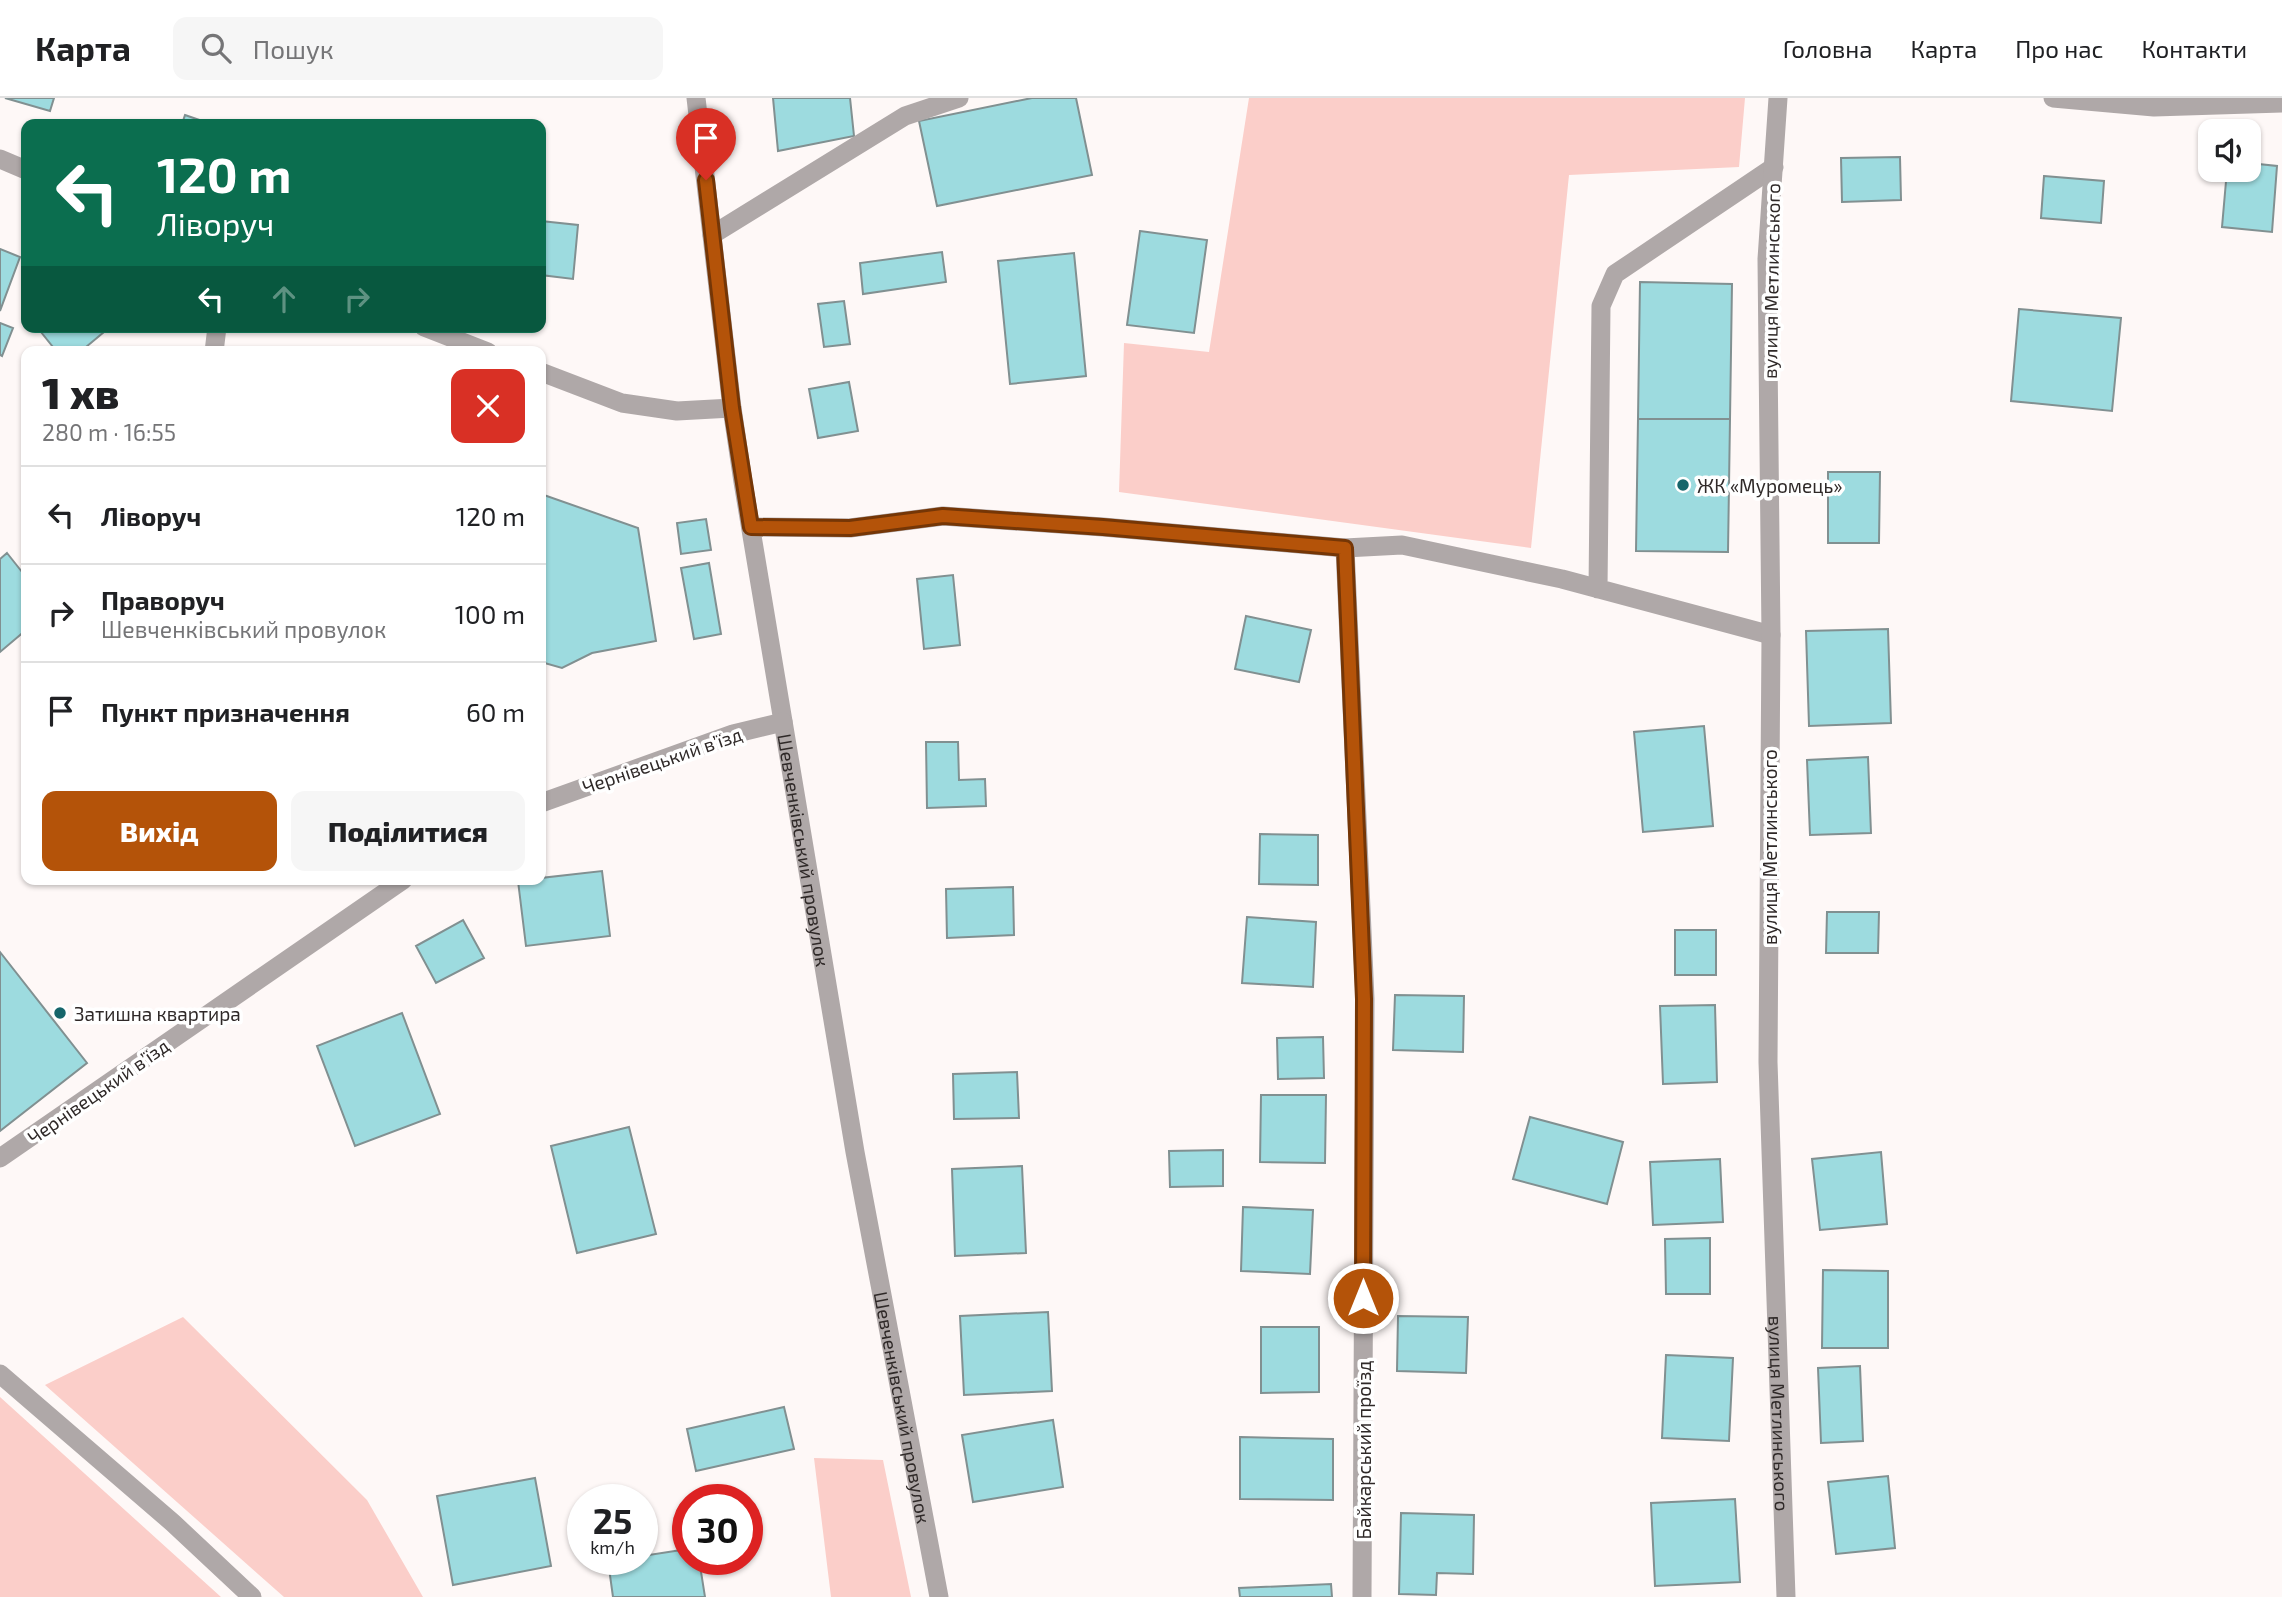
<!DOCTYPE html>
<html lang="uk">
<meta charset="utf-8">
<style>
:root{--surface:#fff;--page:#f6f6f6;--text:#202124;--muted:#757577;--line:#e0e0e0;--accent:#b45309}
body{margin:0;font-family:"Exo 2",sans-serif;background:var(--page);color:var(--text);height:100vh;display:flex;flex-direction:column;font-size:26px;white-space:nowrap}
*{box-sizing:border-box;margin:0}
p{font-size:23px;color:var(--muted)}
.icon{flex:none;width:38px;height:38px;fill:none;stroke:currentColor;stroke-width:2;stroke-linecap:round;stroke-linejoin:round}
.map{position:relative;flex:1;overflow:hidden}
.sheet{position:absolute;left:21px;top:248px;width:525px;height:539px;display:flex;flex-direction:column;background:var(--surface);border-radius:14px;box-shadow:0 2px 5px #0004}
.sheet>*{flex:none}
.guide{position:absolute;left:21px;top:21px;width:525px;height:214px;border-radius:14px;box-shadow:0 2px 5px #0004;background:#0b6e4f;color:#fff;overflow:hidden}
.fabs{position:absolute;left:2198px;top:21px;display:grid;gap:14px}
.fabs a{display:grid;place-items:center;width:63px;height:63px;border-radius:14px;background:var(--surface);box-shadow:0 2px 5px #0004;font-size:35px}
.speed{position:absolute;left:567px;top:1386px;display:flex;gap:14px;font-size:35px;font-weight:700;text-align:center}
.speed>*{display:grid;place-content:center;width:91px;height:91px;border-radius:50%;background:var(--surface);box-shadow:0 2px 5px #0004;line-height:1}
.speed small{font-size:18px;font-weight:400}
.speed .limit{border:10px solid #d22;background:#fff;color:#111}
.pin{position:absolute;display:grid;place-items:center;width:60px;height:60px;color:#fff;margin:-72px -30px;border-radius:50% 50% 50% 0;rotate:-45deg;box-shadow:0 0 7px #0007}
.pin .icon{rotate:45deg}
.me{position:absolute;width:77px;margin:-38px;rotate:0deg;stroke-linejoin:round;filter:drop-shadow(0 0 5px #0008)}
.turn{display:flex;align-items:center;gap:24px;height:147px;padding:0 21px;font-size:32px}
.turn .icon{width:91px;height:91px;stroke-width:2.5}
.turn b{display:block;font-size:49px;line-height:60px}
.lanes{display:flex;align-items:center;height:66px;padding:0 21px;background:#0003;justify-content:center;gap:35px;direction:ltr}
.lanes .off{opacity:.35}
.round{display:grid;place-items:center;flex:none;width:74px;height:74px;border-radius:14px;background:var(--page)}
.summary{display:flex;align-items:center;justify-content:space-between;height:119px;padding:0 21px}
h1{font-size:42px;font-weight:800;line-height:52px}
.primary-button{display:flex;gap:14px;margin-top:auto;padding:14px 21px}
.primary-button a{flex:1;height:80px;border-radius:14px;background:var(--accent);color:#fff;font-size:28px;font-weight:800;line-height:80px;text-align:center}
.primary-button a+a{background:var(--page);color:var(--text)}
ul{padding:0;list-style:none}
li{display:flex;align-items:center;gap:21px;height:98px;padding:0 21px;border-top:2px solid var(--line)}
li div{flex:1}
li b{display:block;font-size:26px}
li em{font-style:normal}
header{display:flex;align-items:center;gap:42px;box-sizing:border-box;height:98px;padding:0 35px;background:var(--surface);border-bottom:2px solid var(--line)}
header strong{font-size:33px}
nav{display:flex;gap:38px;margin-inline-start:auto;font-size:24px}
.search{width:490px;height:63px;background:var(--page);display:flex;align-items:center;gap:18px;box-sizing:border-box;padding:0 24px;border-radius:14px;color:var(--muted);font-size:26px}
.map>svg:first-child{display:block}
</style>
<header>
<strong>Карта</strong>
<div class="search"><svg class="icon" aria-label="search" viewBox="0 0 24 24"><circle cx="10" cy="10" r="6"/><path d="M15 15l6 6"/></svg>Пошук</div>
<nav><a>Головна</a><a>Карта</a><a>Про нас</a><a>Контакти</a></nav>
</header>
<div class="map">
<svg width="2282" height="1499" viewBox="0 0 2282 1499">
<rect width="100%" height="100%" fill="#fef8f7"/>
<path fill="#fbcec9" d="M1249,0H1745L1739,69L1569,77L1531,450L1119,394L1124,245L1209,254Z
M183,1219L367,1402L423,1499H284L45,1287Z
M0,1299L221,1499H0Z
M814,1360L883,1362L911,1499H831Z"/>
<path fill="#9ddbdf" stroke="#819091" stroke-width="2" d="M5,0H54L50,13Z
M773,0H850L854,38L778,53Z
M1032,0H1076L1092,77L937,108L919,23Z
M185,17L211,26H182Z
M1900,59L1901,102L1842,104L1841,60Z
M2249,65L2277,68L2272,134L2222,129L2227,72H2249Z
M2044,78L2104,83L2101,125L2041,120Z
M541,123L578,127L573,181L541,177Z
M1140,133L1207,142L1194,235L1127,227Z
M0,151L20,159L0,213Z
M942,154L946,184L863,196L860,165Z
M1074,155L1086,278L1010,286L998,163Z
M1640,184L1732,186L1730,321H1638Z
M844,203L850,246L824,249L818,206Z
M2019,211L2121,220L2112,313L2011,303Z
M0,225L13,230L2,258L0,257Z
M37,229H110L80,254H57Z
M849,284L858,333L818,340L809,291Z
M1638,321H1730L1728,454L1636,453Z
M1828,374H1880L1879,445H1828Z
M541,396L638,430L656,543L592,555L562,570L541,564Z
M706,421L711,452L681,456L677,425Z
M7,455L26,479V532L0,554V461Z
M709,465L721,536L694,541L681,470Z
M953,477L960,547L924,551L917,481Z
M1246,518L1311,532L1299,584L1235,571Z
M1888,531L1891,625L1809,628L1806,533Z
M1704,628L1713,728L1643,734L1634,634Z
M926,644H958L959,682L985,681L986,708L927,710Z
M1868,659L1871,735L1810,737L1807,662Z
M1260,736L1318,737V787L1259,786Z
M602,773L610,838L526,848L518,783L541,782V780Z
M1013,789L1014,837L947,840L946,791Z
M1827,814H1879L1878,855H1826Z
M1247,819L1316,824L1313,889L1242,885Z
M463,822L484,860L436,885L416,848Z
M1675,832H1716V877H1675Z
M0,854L87,965L0,1033Z
M1395,897L1464,898L1463,954L1393,952Z
M1715,907L1717,984L1663,986L1660,908Z
M402,915L440,1016L355,1048L317,948Z
M1323,939L1324,980L1278,981L1277,940Z
M1017,974L1019,1020L954,1021L953,976Z
M1261,997H1326L1325,1065L1260,1064Z
M1530,1019L1623,1044L1607,1106L1513,1081Z
M629,1029L656,1136L577,1155L551,1048Z
M1223,1052V1088L1170,1089L1169,1053Z
M1881,1054L1887,1126L1820,1132L1812,1061Z
M1720,1061L1723,1124L1653,1127L1650,1064Z
M1022,1068L1026,1155L955,1158L952,1071Z
M1243,1109L1313,1112L1310,1176L1241,1173Z
M1710,1140V1196H1666L1665,1141Z
M1823,1172L1888,1173V1250H1822Z
M1048,1214L1052,1293L964,1297L960,1218Z
M1398,1218L1468,1219L1466,1275L1397,1273Z
M1261,1229H1319V1294L1261,1295Z
M1666,1257L1733,1260L1729,1343L1662,1340Z
M1860,1268L1863,1343L1821,1345L1818,1270Z
M784,1309L794,1351L696,1373L687,1331Z
M1053,1322L1063,1389L973,1404L962,1337Z
M1240,1339L1333,1341V1402L1240,1401Z
M1888,1378L1895,1450L1836,1456L1828,1384Z
M535,1380L551,1468L453,1487L437,1398Z
M1735,1401L1740,1484L1655,1488L1651,1405Z
M1401,1415L1474,1417L1473,1476L1437,1475L1436,1497L1399,1496Z
M688,1451V1461H699L705,1499H613L608,1463L642,1461V1458Z
M1331,1486L1332,1499H1240L1239,1490Z"/>
<g fill="none" stroke-linecap="round" stroke-linejoin="round">
<path stroke="#afa8a8" stroke-width="19" d="M712,137L905,18L959,0
M751,429L850,430L943,418L1103,429L1345,450L1402,447L1562,481L1771,537
M1598,491L1601,208L1615,176L1774,69"/>
<g stroke="#afa8a8" stroke-width="19">
<path id="s1" d="M696,0L732,310L743,384L855,1054L939,1499"/>
<path id="s2" d="M1778,0L1767,161L1771,537L1768,964L1786,1499"/>
<path d="M2053,0L2154,9L2282,5"/>
<path d="M0,61L26,72"/>
<path d="M424,229L488,254"/>
<path d="M214,254L217,229"/>
<path d="M541,274L622,305L677,313L732,310"/>
<path d="M1345,450L1365,901L1362,1499"/>
<path d="M541,705L733,636L783,624"/>
<path d="M0,1060L403,782"/>
<path d="M0,1276L173,1425L252,1499"/>
</g>
</g>
<g fill="none" stroke-linecap="round" stroke-linejoin="round">
<g stroke="#753606" stroke-width="18">
<path id="route" d="M706,82L732,310L751,429L850,430L943,418L1103,429L1345,450L1364,901L1363,1200"/>
</g>
<use href="#route" stroke="#b45309" stroke-width="12"/>
</g>
<g fill="#16656a" stroke="#fff" stroke-width="2.5">
<circle cx="1683" cy="387" r="7"/>
<circle cx="60" cy="915" r="7"/>
</g>
<g text-anchor="middle" dominant-baseline="central" stroke-width="7" stroke-linejoin="round" paint-order="stroke">
<g font-size="19" fill="#2f2928" stroke="#fff">
<text transform="translate(1771 183) rotate(-89)">вулиця Метлинського</text>
<text transform="translate(662 662) rotate(-19)">Чернівецький вʼїзд</text>
<text transform="translate(1769 749) rotate(-90)">вулиця Метлинського</text>
<text stroke="none"><textPath href="#s1" startOffset="760">Шевченківський провулок</textPath></text>
<text transform="translate(98 993) rotate(-35)">Чернівецький вʼїзд</text>
<text stroke="none"><textPath href="#s1" startOffset="1326">Шевченківський провулок</textPath></text>
<text stroke="none"><textPath href="#s2" startOffset="1316">вулиця Метлинського</textPath></text>
<text transform="translate(1363 1352) rotate(-90)">Байкарський проїзд</text>
</g>
<g font-size="19" fill="#2f2928" stroke="#fff" text-anchor="start">
<text x="1697" y="387">ЖК «Муромець»</text>
<text x="74" y="915">Затишна квартира</text>
</g>
</g>
</svg>
<div class="fabs">
<a><svg class="icon" aria-label="sound" viewBox="0 0 24 24"><path d="M4 9h4l5-4v14l-5-4H4zM17 9q2 3 0 6"/></svg></a>
</div>
<div class="speed"><div>25<small>km/h</small></div><div class="limit">30</div></div>
<div class="pin" style="left:706px;top:82px;background:#d93025"><svg class="icon" aria-label="arrive" viewBox="0 0 24 24"><path d="M6 21V4h12l-3 4 3 4H6"/></svg></div>
<svg class="me" style="left:1363px;top:1200px" viewBox="-20 -20 40 40"><circle r="17" fill="#b45309" stroke="#fff" stroke-width="3"/><path d="M0-11L8 9 0 5-8 9z" fill="#fff"/></svg>
<div class="guide">
<div class="turn"><svg class="icon" aria-label="left" viewBox="0 0 24 24"><path d="M17 20v-9H6M10 6l-5 5 5 5"/></svg><div><b>120 m</b>Ліворуч</div></div>
<div class="lanes"><svg class="icon" aria-label="left" viewBox="0 0 24 24"><path d="M17 20v-9H6M10 6l-5 5 5 5"/></svg><svg class="icon off" aria-label="ahead" viewBox="0 0 24 24"><path d="M12 20V5M6 11l6-6 6 6"/></svg><svg class="icon off" aria-label="right" viewBox="0 0 24 24"><path d="M7 20v-9h11M14 6l5 5-5 5"/></svg></div>
</div>
<section class="sheet">
<div class="summary"><div><h1>1 хв</h1><p>280 m · 16:55</p></div><a class="round" style="background:#d93025;color:#fff"><svg class="icon" aria-label="close" viewBox="0 0 24 24"><path d="M6 6l12 12M18 6L6 18"/></svg></a></div>
<ul>
<li><svg class="icon" aria-label="left" viewBox="0 0 24 24"><path d="M17 20v-9H6M10 6l-5 5 5 5"/></svg><div><b>Ліворуч</b></div><em>120 m</em></li>
<li><svg class="icon" aria-label="right" viewBox="0 0 24 24"><path d="M7 20v-9h11M14 6l5 5-5 5"/></svg><div><b>Праворуч</b><p>Шевченківський провулок</p></div><em>100 m</em></li>
<li><svg class="icon" aria-label="arrive" viewBox="0 0 24 24"><path d="M6 21V4h12l-3 4 3 4H6"/></svg><div><b>Пункт призначення</b></div><em>60 m</em></li>
</ul>
<div class="primary-button"><a>Вихід</a><a>Поділитися</a></div>
</section>
</div>
